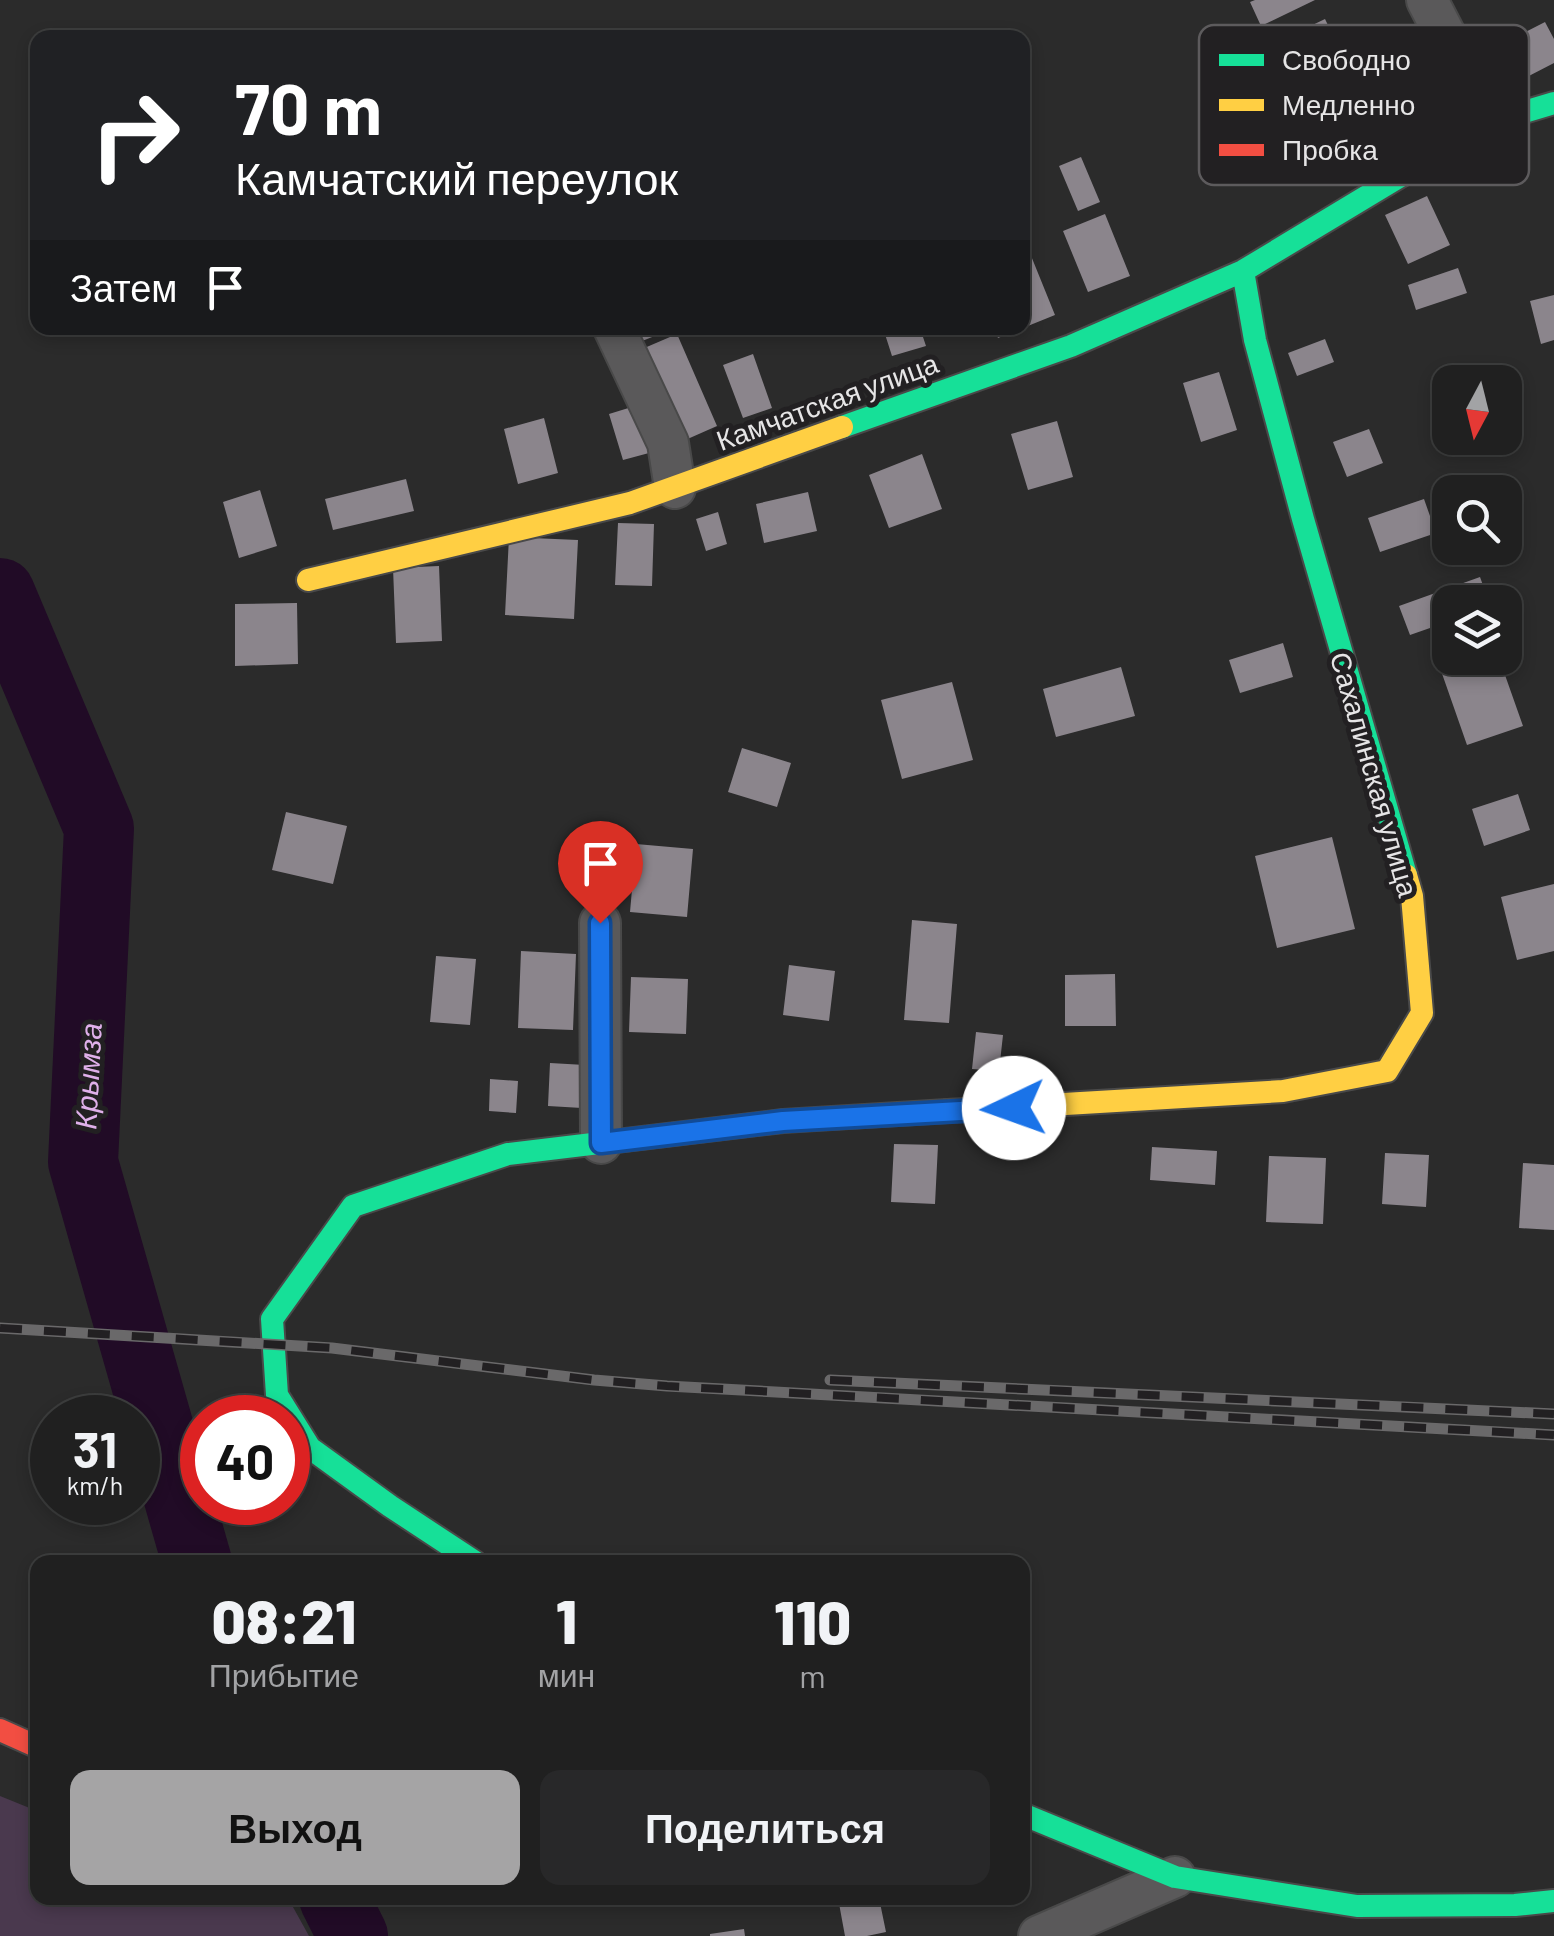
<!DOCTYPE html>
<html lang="ru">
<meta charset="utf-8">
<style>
:root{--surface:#202020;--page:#282829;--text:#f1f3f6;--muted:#a2a3a5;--line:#3d3e3e;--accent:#a5a4a5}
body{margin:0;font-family:Barlow,sans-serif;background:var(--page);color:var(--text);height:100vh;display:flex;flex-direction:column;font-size:38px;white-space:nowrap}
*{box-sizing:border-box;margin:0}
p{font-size:32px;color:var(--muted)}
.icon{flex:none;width:55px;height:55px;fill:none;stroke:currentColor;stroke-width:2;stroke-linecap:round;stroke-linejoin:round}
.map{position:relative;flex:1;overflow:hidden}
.details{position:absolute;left:30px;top:1555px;width:1000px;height:350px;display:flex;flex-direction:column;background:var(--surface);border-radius:20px;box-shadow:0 5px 15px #0003,0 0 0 2px var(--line)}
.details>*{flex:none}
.top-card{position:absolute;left:30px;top:30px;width:1000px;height:305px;border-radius:20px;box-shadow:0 5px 15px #0003,0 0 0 2px var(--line);background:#202124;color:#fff;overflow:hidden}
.needle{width:65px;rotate:187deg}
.buttons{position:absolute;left:1432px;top:365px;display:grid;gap:20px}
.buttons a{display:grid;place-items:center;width:90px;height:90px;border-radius:20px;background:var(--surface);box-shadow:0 5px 15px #0003,0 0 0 2px var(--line);font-size:50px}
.speed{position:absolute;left:30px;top:1395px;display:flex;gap:20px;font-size:50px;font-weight:700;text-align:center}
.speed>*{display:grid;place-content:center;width:130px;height:130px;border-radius:50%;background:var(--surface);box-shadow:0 5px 15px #0003,0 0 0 2px var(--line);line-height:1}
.speed small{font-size:25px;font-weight:400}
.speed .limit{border:15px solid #d22;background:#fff;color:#111}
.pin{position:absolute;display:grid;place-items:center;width:85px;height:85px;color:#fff;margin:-102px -42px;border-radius:50% 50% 50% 0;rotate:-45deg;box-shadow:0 0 10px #0007}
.pin .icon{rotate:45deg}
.me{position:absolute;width:110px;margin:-55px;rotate:267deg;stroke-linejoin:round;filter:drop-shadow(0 0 8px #0008)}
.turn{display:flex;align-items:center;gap:35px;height:210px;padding:0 40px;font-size:45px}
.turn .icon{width:130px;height:130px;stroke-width:2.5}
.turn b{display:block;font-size:70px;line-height:85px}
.then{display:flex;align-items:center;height:95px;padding:0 40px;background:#0003;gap:20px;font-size:38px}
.eta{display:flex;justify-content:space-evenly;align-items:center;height:170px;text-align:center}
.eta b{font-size:60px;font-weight:800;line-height:70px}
.primary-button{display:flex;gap:20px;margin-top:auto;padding:20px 40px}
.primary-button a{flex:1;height:115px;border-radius:20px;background:var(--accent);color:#111;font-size:40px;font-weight:800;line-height:115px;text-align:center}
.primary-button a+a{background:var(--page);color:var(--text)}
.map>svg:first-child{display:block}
</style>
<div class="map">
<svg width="1554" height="1936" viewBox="0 0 1554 1936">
<rect width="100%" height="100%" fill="#2b2b2b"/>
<path fill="#4a394e" d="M0,1796L37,1811L38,1898H288L309,1936H0Z"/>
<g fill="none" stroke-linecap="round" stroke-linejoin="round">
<path stroke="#210b26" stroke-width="70" d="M0,593L99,828L83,1162L197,1562
M334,1898L353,1936"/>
</g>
<path fill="#8b858c" d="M1255,0H1315L1261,26L1250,2Z
M1325,19L1341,52L1278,82L1263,49Z
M1545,22L1554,39V63L1521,80L1502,44Z
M1081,157L1100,202L1078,211L1059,166Z
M1427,196L1450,245L1408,264L1385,215Z
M1105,214L1130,276L1088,292L1063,231Z
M1023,236L1055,315L998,338L994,328H1022Z
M1458,268L1467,293L1416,310L1408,285Z
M1554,295V340L1541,344L1530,301Z
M632,328H675L637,343Z
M883,328H920L926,346L892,356Z
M677,334L717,426L683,441L642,349Z
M1325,339L1334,362L1297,376L1288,353Z
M753,354L772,408L743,418L723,365Z
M1219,372L1237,430L1201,442L1183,383Z
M635,406L649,453L623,460L609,414Z
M544,418L558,473L518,484L504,429Z
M1057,421L1073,477L1028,490L1011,434Z
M1369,429L1383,463L1347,477L1333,442Z
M922,454L942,509L889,528L869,475Z
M406,479L414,511L333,530L325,499Z
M260,490L277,546L239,558L223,502Z
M808,492L817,531L764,543L756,504Z
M1424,499L1436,533L1380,552L1368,518Z
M718,512L727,544L706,551L696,519Z
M618,523L654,524L652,586L615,585Z
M509,537L578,540L574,619L505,615Z
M439,566L442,641L396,643L393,568Z
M1480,577L1489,602H1450V621L1410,635L1399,606Z
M297,603L298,664L235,666V604Z
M1283,643L1293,677L1240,693L1229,660Z
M1460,658H1499L1523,726L1467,745L1439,665Z
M1121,667L1135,716L1056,737L1043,689Z
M952,682L973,760L902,779L881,700Z
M742,748L791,763L777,807L728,792Z
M1518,794L1530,830L1484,846L1472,809Z
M286,812L347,826L333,884L272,870Z
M1332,837L1355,929L1277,948L1255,856Z
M636,844L693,849L687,917L630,912Z
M1554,884V951L1517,960L1501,897Z
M912,920L957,924L949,1023L904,1020Z
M521,951L576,954L573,1030L518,1028Z
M436,956L476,959L470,1025L430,1022Z
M789,965L835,971L829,1021L783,1015Z
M1115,974L1116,1026H1065V975Z
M631,977L688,979L686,1034L629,1032Z
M976,1032L1003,1035L999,1071L972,1069Z
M550,1063L585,1065L582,1108L548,1106Z
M490,1079L518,1081L516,1113L489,1111Z
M894,1144L938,1145L935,1204L891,1202Z
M1152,1147L1217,1151L1215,1185L1150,1180Z
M1385,1153L1429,1155L1426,1207L1382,1204Z
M1269,1156L1326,1158L1323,1224L1266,1222Z
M1523,1163L1554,1165V1230L1519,1228Z
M838,1898H879L886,1932L867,1936H845Z
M744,1929L745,1936H710V1934Z"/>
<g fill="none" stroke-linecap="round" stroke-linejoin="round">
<g stroke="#494949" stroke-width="44">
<path id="street" d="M1427,0L1490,122
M614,328L668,443L675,488
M600,923L601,1143
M1039,1936L1175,1877"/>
</g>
<g stroke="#494949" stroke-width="26">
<path id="fast" d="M1243,271L1255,340L1303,519L1406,875
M842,427L1071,346L1243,271L1490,122L1554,103
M475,1562L390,1506L310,1448L277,1395L272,1319L353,1206L508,1154L783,1121L947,1111
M1022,1814L1175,1877L1357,1906L1515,1905L1554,1901"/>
</g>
<g stroke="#494949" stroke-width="26">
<path id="slow" d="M308,580L630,503L842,427
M947,1111L1283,1091L1387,1071L1422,1013L1412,896L1406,875"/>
</g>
<g stroke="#494949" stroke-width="26">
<path id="jam" d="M0,1730L38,1747"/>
</g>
<use href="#street" stroke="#5a595a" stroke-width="40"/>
<use href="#fast" stroke="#16e098" stroke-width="22"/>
<use href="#slow" stroke="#ffcf43" stroke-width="22"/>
<use href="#jam" stroke="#f24e42" stroke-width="22"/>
<g stroke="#6a696a" stroke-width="11">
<path id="rail" d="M0,1328L332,1348L594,1380L667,1386L1554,1435
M830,1380L1554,1414"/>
</g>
<use href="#rail" stroke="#222022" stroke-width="8" stroke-dasharray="22" stroke-linecap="butt"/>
</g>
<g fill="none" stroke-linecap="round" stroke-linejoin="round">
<g stroke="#114b97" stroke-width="25">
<path id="route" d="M600,923L601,1143L783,1121L1014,1108"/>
</g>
<use href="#route" stroke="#1a73e8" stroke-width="18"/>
</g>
<g text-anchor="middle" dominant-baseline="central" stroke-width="10" stroke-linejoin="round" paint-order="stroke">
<g font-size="28" fill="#e6e5e6" stroke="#222022">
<text transform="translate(827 401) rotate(-20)">Камчатская улица</text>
<text transform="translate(1375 774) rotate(74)">Сахалинская улица</text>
</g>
<g font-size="30" font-style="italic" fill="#dfb0ea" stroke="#222022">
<text transform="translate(87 1076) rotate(-87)">Крымза</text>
</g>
</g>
<rect x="1199" y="25" width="330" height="160" rx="15" fill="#222022" stroke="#5d5b5d" stroke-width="2.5"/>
<rect x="1219" y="54" width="45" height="12" fill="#16e098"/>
<rect x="1219" y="99" width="45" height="12" fill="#ffcf43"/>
<rect x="1219" y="144" width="45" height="12" fill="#f24e42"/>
<g font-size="28" fill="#e6e5e6">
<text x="1282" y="70">Свободно</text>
<text x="1282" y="115">Медленно</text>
<text x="1282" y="160">Пробка</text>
</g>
</svg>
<div class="buttons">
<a><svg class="needle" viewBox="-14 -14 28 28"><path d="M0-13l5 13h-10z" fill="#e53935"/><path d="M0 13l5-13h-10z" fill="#a2a3a5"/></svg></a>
<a><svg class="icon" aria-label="search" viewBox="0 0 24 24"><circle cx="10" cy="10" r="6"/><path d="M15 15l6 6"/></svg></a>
<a><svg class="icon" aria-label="layers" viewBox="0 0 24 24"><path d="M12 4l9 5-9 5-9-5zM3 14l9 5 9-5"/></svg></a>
</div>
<div class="speed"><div>31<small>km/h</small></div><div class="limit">40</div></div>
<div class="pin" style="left:600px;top:923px;background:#d93025"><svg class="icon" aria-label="arrive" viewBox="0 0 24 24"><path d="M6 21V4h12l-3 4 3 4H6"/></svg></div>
<svg class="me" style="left:1014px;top:1108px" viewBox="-20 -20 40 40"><circle r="19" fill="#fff"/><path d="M0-13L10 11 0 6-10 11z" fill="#1a73e8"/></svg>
<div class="top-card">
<div class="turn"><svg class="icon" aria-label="right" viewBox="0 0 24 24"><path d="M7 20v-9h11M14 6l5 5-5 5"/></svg><div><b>70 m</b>Камчатский переулок</div></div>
<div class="then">Затем<svg class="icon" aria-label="arrive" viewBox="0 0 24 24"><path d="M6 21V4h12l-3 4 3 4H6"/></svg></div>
</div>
<section class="details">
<div class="eta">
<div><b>08:21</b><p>Прибытие</p></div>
<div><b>1</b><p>мин</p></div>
<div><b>110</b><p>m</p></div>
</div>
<div class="primary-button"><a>Выход</a><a>Поделиться</a></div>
</section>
</div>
